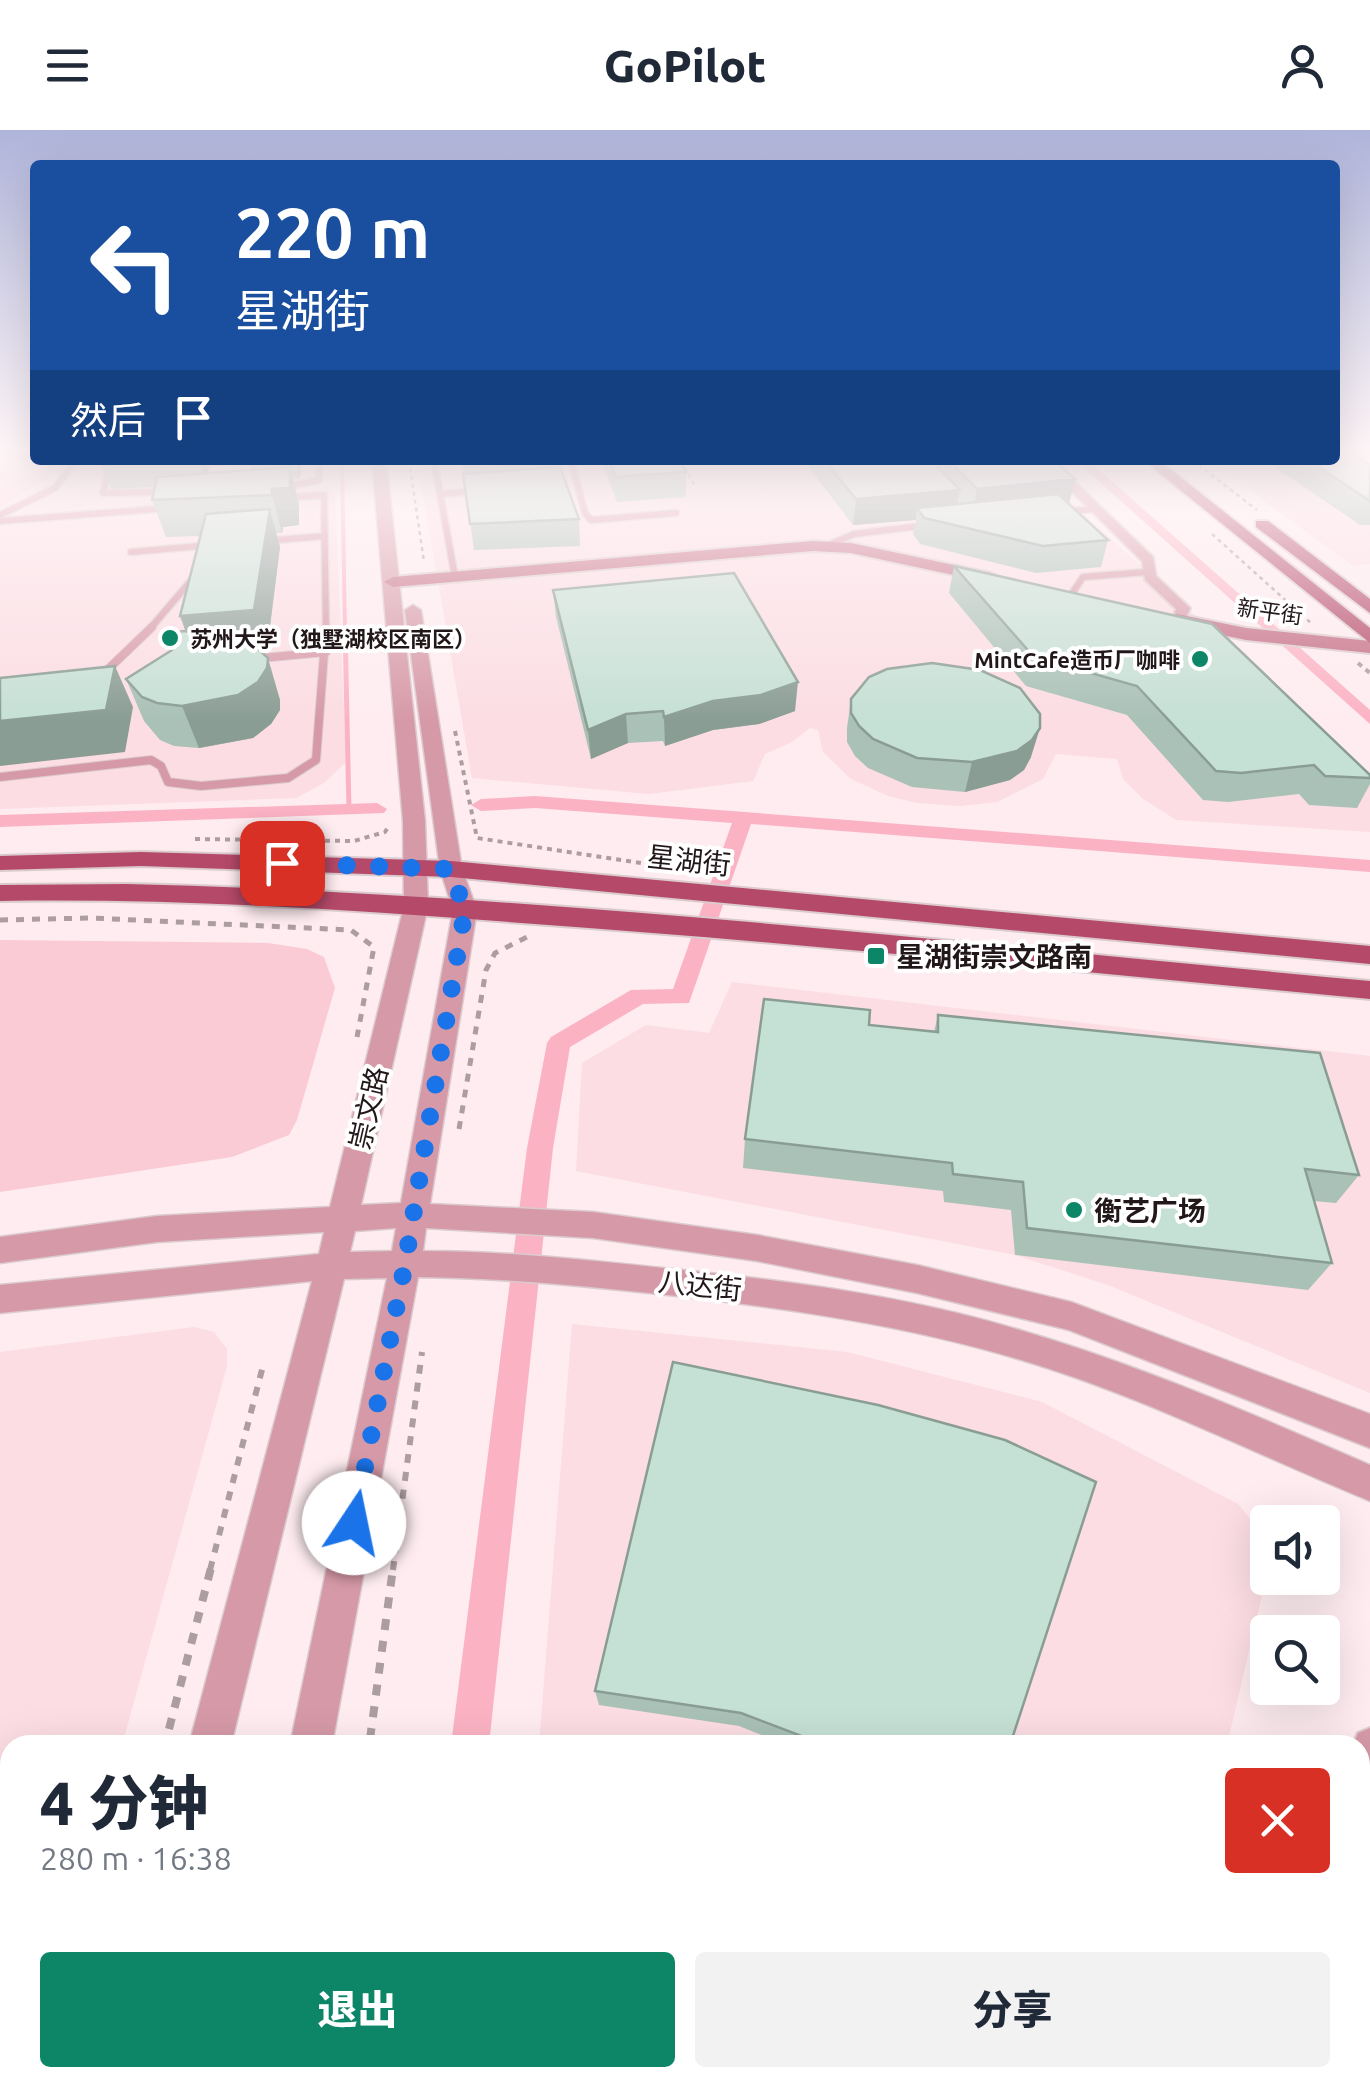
<!DOCTYPE html>
<html lang="zh">
<meta charset="utf-8">
<style>
:root{--surface:#fff;--page:#f2f2f3;--text:#1f2937;--muted:#747a83;--accent:#0d8667}
body{margin:0;font-family:Ubuntu,"Noto Sans SC",sans-serif;background:var(--page);color:var(--text);height:100vh;display:flex;flex-direction:column;font-size:38px;white-space:nowrap}
*{box-sizing:border-box;margin:0}
p{font-size:32px;color:var(--muted)}
.icon{flex:none;width:55px;height:55px;fill:none;stroke:currentColor;stroke-width:2;stroke-linecap:round;stroke-linejoin:round}
.map{position:relative;flex:1;overflow:hidden}
.side{position:absolute;left:0px;top:1605px;width:1370px;height:352px;display:flex;flex-direction:column;background:var(--surface);border-radius:30px 30px 0 0;box-shadow:0 10px 40px #0002}
.side>*{flex:none}
.guide{position:absolute;left:30px;top:30px;width:1310px;height:305px;border-radius:10px;box-shadow:0 10px 40px #0002;background:#1a4fa0;color:#fff;overflow:hidden}
.tools{position:absolute;left:1250px;top:1375px;display:grid;gap:20px}
.tools a{display:grid;place-items:center;width:90px;height:90px;border-radius:10px;background:var(--surface);box-shadow:0 10px 40px #0002;font-size:50px}
.pin{position:absolute;display:grid;place-items:center;width:85px;height:85px;color:#fff;margin:-42px;border-radius:20px;box-shadow:0 5px 15px #0006}
.me{position:absolute;width:110px;margin:-55px;rotate:11deg;stroke-linejoin:round;filter:drop-shadow(0 0 8px #0008)}
.turn{display:flex;align-items:center;gap:35px;height:210px;padding:0 40px;font-size:45px}
.turn .icon{width:130px;height:130px;stroke-width:2.5}
.turn b{display:block;font-size:70px;line-height:85px}
.then{display:flex;align-items:center;height:95px;padding:0 40px;background:#0003;gap:20px;font-size:38px}
.round{display:grid;place-items:center;flex:none;width:105px;height:105px;border-radius:10px;background:var(--page)}
.head{display:flex;align-items:center;justify-content:space-between;height:170px;padding:0 40px}
h1{font-size:60px;font-weight:800;line-height:75px}
.cta{display:flex;gap:20px;margin-top:auto;padding:20px 40px}
.cta a{flex:1;height:115px;border-radius:10px;background:var(--accent);color:#fff;font-size:40px;font-weight:800;line-height:115px;text-align:center}
.cta a+a{background:var(--page);color:var(--text)}
header{display:flex;justify-content:space-between;align-items:center;height:130px;padding:0 40px;background:var(--surface);font-size:45px;font-weight:800}
.map>svg:first-child{display:block}
</style>
<header><svg class="icon" aria-label="menu" viewBox="0 0 24 24"><path d="M4 6h16M4 12h16M4 18h16"/></svg>GoPilot<svg class="icon" aria-label="person" viewBox="0 0 24 24"><circle cx="12" cy="8" r="4"/><path d="M4 21q1-7 8-7t8 7"/></svg></header>
<div class="map">
<svg width="1370" height="1956" viewBox="0 0 1370 1956">
<rect width="100%" height="100%" fill="#feecf0"/>
<path fill="#fbdde3" d="M0,317H35V330H334L346,632L324,653L296,668L0,679Z
M1335,317H1370V434L1353,436L1208,330H1335Z
M417,330H1025L1370,645V702L1176,690L1142,668L1123,649L1117,629L1056,624L1043,649L997,672L960,676L917,673L888,666L851,649L823,622L818,600L810,598L792,612L765,624L753,651L649,664L472,648Z
M732,852L1370,926V1263L1108,1155L1015,1125L576,1041L582,933L646,895L709,903Z
M572,1194L847,1222L1042,1272L1238,1374L1258,1398L1267,1444L1227,1615H539Z
M194,1197L214,1202L227,1219V1236L122,1615H10V1667L0,1668V1222Z"/>
<path fill="#facbd5" d="M0,317H35V330H62L48,348L0,377Z
M0,810L268,813L307,819L324,827L335,858L297,990L289,1005L232,1027L0,1062Z"/>
<g fill="none" stroke-linecap="round" stroke-linejoin="round">
<path stroke="#fbb3c4" stroke-width="4" d="M342,330L345,500"/>
<path stroke="#fbb3c4" stroke-width="5" d="M345,497L349,681"/>
<path fill="#fbb3c4" fill-rule="evenodd" d="M1075,330H1088L1370,580V594Z
M535,666L1370,730V742L751,694L689,873L643,874L570,917L553,1018L489,1615H451L527,1018L547,913L551,907L631,860L673,859L732,693L535,678L481,681L471,675L481,669Z
M377,673L387,679L384,683L0,697V685Z
M406,1948H450L449,1956H405Z"/>
<g stroke="#dbcace" stroke-width="9">
<path id="service-far1" d="M111,330L103,363L167,362
M434,330L455,447
M571,330L585,383L591,390L676,383
M280,358L319,350V330
M440,364L481,361
M283,368L324,365L326,500
M1061,382L1094,379
M0,385L55,358L76,330
M0,391L170,378
M264,411L325,406
M826,416L854,404L928,395
M131,422L211,415
M1071,465L1083,447L1147,442
M149,500L194,447"/>
</g>
<g stroke="#dbcace" stroke-width="10">
<path id="service" d="M252,529L326,522
M101,546L152,497
M0,647L151,630L161,636L168,652L201,656L288,648L316,630L326,497"/>
</g>
<g stroke="#dbcace" stroke-width="4">
<path id="minor" d="M1040,330H1052L1153,427L1156,446L1190,478L1184,494L1172,491L1176,479L1145,450L1142,431Z
M1370,1598V1681L1360,1685V1615H1353L1358,1603Z
M111,1948H151L149,1956H109Z
M228,1948H268L266,1956H226Z
M1288,1948H1328L1327,1956H1287Z"/>
</g>
<g stroke="#dbcace" stroke-width="3">
<path id="tertiary" d="M372,330H386L425,691L428,776L361,1075L401,1073L453,780L440,739L405,480L413,475L421,480L462,739L477,780L430,1074L593,1082L757,1105L917,1135L1071,1172L1370,1284V1318L1069,1200L917,1163L757,1131L593,1108L426,1098L423,1121C506,1121 589,1130 672,1139C790,1151 909,1166 1023,1201C1142,1236 1257,1286 1370,1335V1371C1253,1323 1140,1265 1018,1229C904,1195 786,1178 668,1165C585,1156 502,1148 418,1147L332,1615H290L387,1148L344,1149L231,1615H189L312,1151L0,1183V1155L319,1124L324,1102L157,1112L0,1133V1107L157,1086L330,1077L404,776L403,691ZM396,1098L392,1121L350,1122L355,1101Z
M10,1783V1829L0,1831V1785Z
M10,1877V1925L0,1926V1878Z
M722,1948H785L788,1956H725Z
M961,1948H1026L1029,1956H964Z"/>
</g>
<g stroke="#dbcace" stroke-width="4">
<path id="secondary" d="M813,411L851,413L991,443L1000,448L991,453L851,423L813,421L393,457L384,452L393,447Z
M1177,484L1246,498L1370,511V523L1246,510L1170,494L1168,490Z"/>
</g>
<g stroke="#dbcace" stroke-width="4">
<path id="primary" d="M1143,330H1159L1370,498V513Z
M1256,391H1268L1370,469V483L1256,397Z
M141,722L451,731L1370,816V834L451,747L141,736L0,740V726Z
M126,754C542,764 956,813 1370,851V869C1092,843 814,814 535,794C357,780 179,768 0,771V755Z"/>
</g>
<path stroke="#ac9da1" stroke-width="2.5" stroke-dasharray="4 4" stroke-linecap="butt" d="M409,330L424,432
M681,330L696,358
M728,330L732,337
M1192,330L1257,380
M1212,404L1312,494"/>
<path stroke="#ac9da1" stroke-width="4" stroke-dasharray="5 5" stroke-linecap="butt" d="M1358,533L1370,543
M455,601L477,708L661,736
M195,709L354,711L385,702L389,696"/>
<path stroke="#ac9da1" stroke-width="5" stroke-dasharray="8 8" stroke-linecap="butt" d="M645,733L669,737
M0,790L91,788L351,800L374,817L357,907
M459,999L486,840L495,823L527,807"/>
<path stroke="#ac9da1" stroke-width="6" stroke-dasharray="9 9" stroke-linecap="butt" d="M210,1440L264,1232
M393,1440L422,1222"/>
<path stroke="#ac9da1" stroke-width="8" stroke-dasharray="11 11" stroke-linecap="butt" d="M169,1599L211,1438
M370,1609L393,1438"/>
<use href="#service-far1" stroke="#d699a7" stroke-width="6"/>
<use href="#service" stroke="#d699a7" stroke-width="8"/>
<use href="#minor" fill="#d699a7" fill-rule="evenodd"/>
<use href="#tertiary" fill="#d699a7" fill-rule="evenodd"/>
<use href="#secondary" fill="#c36c83" fill-rule="evenodd"/>
<use href="#primary" fill="#b44969" fill-rule="evenodd"/>
</g>
<path fill="#a9c1b7" d="M1335,317L1370,318L1346,320L1370,335V395H1360L1265,330H1335Z
M210,330L208,343L251,340L248,330H301L300,348L293,349L299,374V395L283,397L282,403H276L280,417L267,520L260,521L280,570V580L271,594L253,608L199,618L174,616L160,610L144,591L126,549L172,520L185,501L201,406L166,407L152,370L155,357L111,359L102,335Z
M462,330H555L556,337L579,389L580,416L474,420Z
M601,330H680L686,342V367L617,372Z
M803,330H1054L1075,349L1069,374L1108,410L1101,437L1036,443L920,414L913,404L916,390L853,395Z
M954,436L1370,645V654L1357,678L1309,675L1299,664L1228,672L1203,670L1127,585L1026,556L949,463Z
M553,460L795,581L759,594L713,600L665,616L663,611L628,613L591,629L556,487Z
M851,569L1031,627L1024,640L1010,650L965,662L912,657L868,638L855,626L847,612V598Z
M938,885L1359,1045L1336,1073L1314,1071L1332,1133L1308,1160L1015,1125L1011,1080L944,1072L943,1061L743,1038L745,1009L934,902Z
M595,1561L1010,1615H787L739,1596L599,1575Z"/>
<path fill="#8a9d95" d="M1335,317H1370V318L1335,321Z
M199,330H210L206,354Z
M295,330H301L300,348Z
M290,337L299,374V395L283,397L282,403L272,365V359Z
M1075,349L1069,374L972,384L977,359Z
M960,360L955,386L924,389L917,378L916,390L853,395L856,369Z
M270,379L280,417L267,520L195,527L180,486Z
M268,528L280,570V580L271,594L253,608L199,618L182,576Z
M115,536L133,577L125,622L0,636V591Z
M798,552L795,581L759,594L713,600L665,616L664,587L713,571Z
M626,584L628,613L591,629L588,600Z
M1040,598L1031,627L1024,640L1010,650L965,662L972,632Z"/>
<path fill="#c5e0d5" stroke="#8a9d95" stroke-width="2.5" d="M1335,317H1342L1370,335V371L1308,330H1335Z
M103,330H195L102,335Z
M609,330H680L686,342L616,347Z
M824,330H931L960,360L856,369Z
M948,330H1054L1075,349L977,359Z
M290,337V358L272,359V365L152,370L157,347Z
M560,337L579,389L470,394L463,344Z
M1058,364L1108,410L1043,416L924,388L917,378Z
M270,379L254,480L180,486L206,384Z
M954,436L1212,494L1370,645V648L1325,646L1314,635L1241,643L1216,641L1137,556L1034,527Z
M734,443L798,552L761,565L713,571L664,587L663,581L626,584L588,600L553,460Z
M185,501L257,518L268,528L267,538L258,552L238,565L182,576L157,573L142,567L126,549L172,520L176,502Z
M932,533L980,540L1020,558L1040,584V598L1032,610L1017,621L972,632L917,628L873,609L859,596L851,583V569L869,547L887,539Z
M115,536L106,580L0,591V548Z
M764,869L870,880L869,895L938,902V885L1320,923L1359,1045L1305,1039L1332,1133L1027,1098L1023,1052L953,1044L952,1033L745,1009Z
M673,1232L878,1275L1005,1310L1096,1352L1010,1615H825L741,1583L595,1561Z"/>
<linearGradient id="sky" x2="0" y2="1"><stop stop-color="#afb4da"/><stop offset="0.54" stop-color="#fff6f8"/><stop offset="1" stop-color="#fff6f8" stop-opacity="0"/></linearGradient>
<rect width="1370" height="591" fill="url(#sky)"/>
<g fill="none" stroke-linecap="round" stroke-linejoin="round">
<path stroke="#1a73e8" stroke-width="18" stroke-dasharray="0 32.4" d="M282,733L450,739L465,780L405,1134L354,1393"/>
</g>
<g fill="#0d8667" stroke="#fff" stroke-width="4">
<circle cx="170" cy="508" r="10"/>
<circle cx="1200" cy="529" r="10"/>
<rect x="866" y="816" width="20" height="20" rx="5"/>
<circle cx="1074" cy="1080" r="10"/>
</g>
<g text-anchor="middle" dominant-baseline="central" stroke-width="8" stroke-linejoin="round" paint-order="stroke">
<g font-size="22" fill="#22181a" stroke="#fff">
<text transform="translate(1270 481) rotate(8)">新平街</text>
</g>
<g font-size="22" font-weight="bold" fill="#22181a" stroke="#fff" text-anchor="start">
<text x="190" y="508">苏州大学（独墅湖校区南区）</text>
<text x="1180" y="529" text-anchor="end">MintCafe造币厂咖啡</text>
</g>
<g font-size="28" fill="#22181a" stroke="#fff">
<text transform="translate(689 730) rotate(6)">星湖街</text>
<text transform="translate(368 978) rotate(-77)">崇文路</text>
<text transform="translate(700 1155) rotate(6)">八达街</text>
</g>
<g font-size="28" font-weight="bold" fill="#22181a" stroke="#fff" text-anchor="start">
<text x="896" y="826">星湖街崇文路南</text>
<text x="1094" y="1080">衡艺广场</text>
</g>
</g>
</svg>
<div class="tools">
<a><svg class="icon" aria-label="sound" viewBox="0 0 24 24"><path d="M4 9h4l5-4v14l-5-4H4zM17 9q2 3 0 6"/></svg></a>
<a><svg class="icon" aria-label="search" viewBox="0 0 24 24"><circle cx="10" cy="10" r="6"/><path d="M15 15l6 6"/></svg></a>
</div>
<div class="pin" style="left:282px;top:733px;background:#d93025"><svg class="icon" aria-label="arrive" viewBox="0 0 24 24"><path d="M6 21V4h12l-3 4 3 4H6"/></svg></div>
<svg class="me" style="left:354px;top:1393px" viewBox="-20 -20 40 40"><circle r="19" fill="#fff"/><path d="M0-13L10 11 0 6-10 11z" fill="#1a73e8"/></svg>
<div class="guide">
<div class="turn"><svg class="icon" aria-label="left" viewBox="0 0 24 24"><path d="M17 20v-9H6M10 6l-5 5 5 5"/></svg><div><b>220 m</b>星湖街</div></div>
<div class="then">然后<svg class="icon" aria-label="arrive" viewBox="0 0 24 24"><path d="M6 21V4h12l-3 4 3 4H6"/></svg></div>
</div>
<section class="side">
<div class="head"><div><h1>4 分钟</h1><p>280 m · 16:38</p></div><a class="round" style="background:#d93025;color:#fff"><svg class="icon" aria-label="close" viewBox="0 0 24 24"><path d="M6 6l12 12M18 6L6 18"/></svg></a></div>
<div class="cta"><a>退出</a><a>分享</a></div>
</section>
</div>
